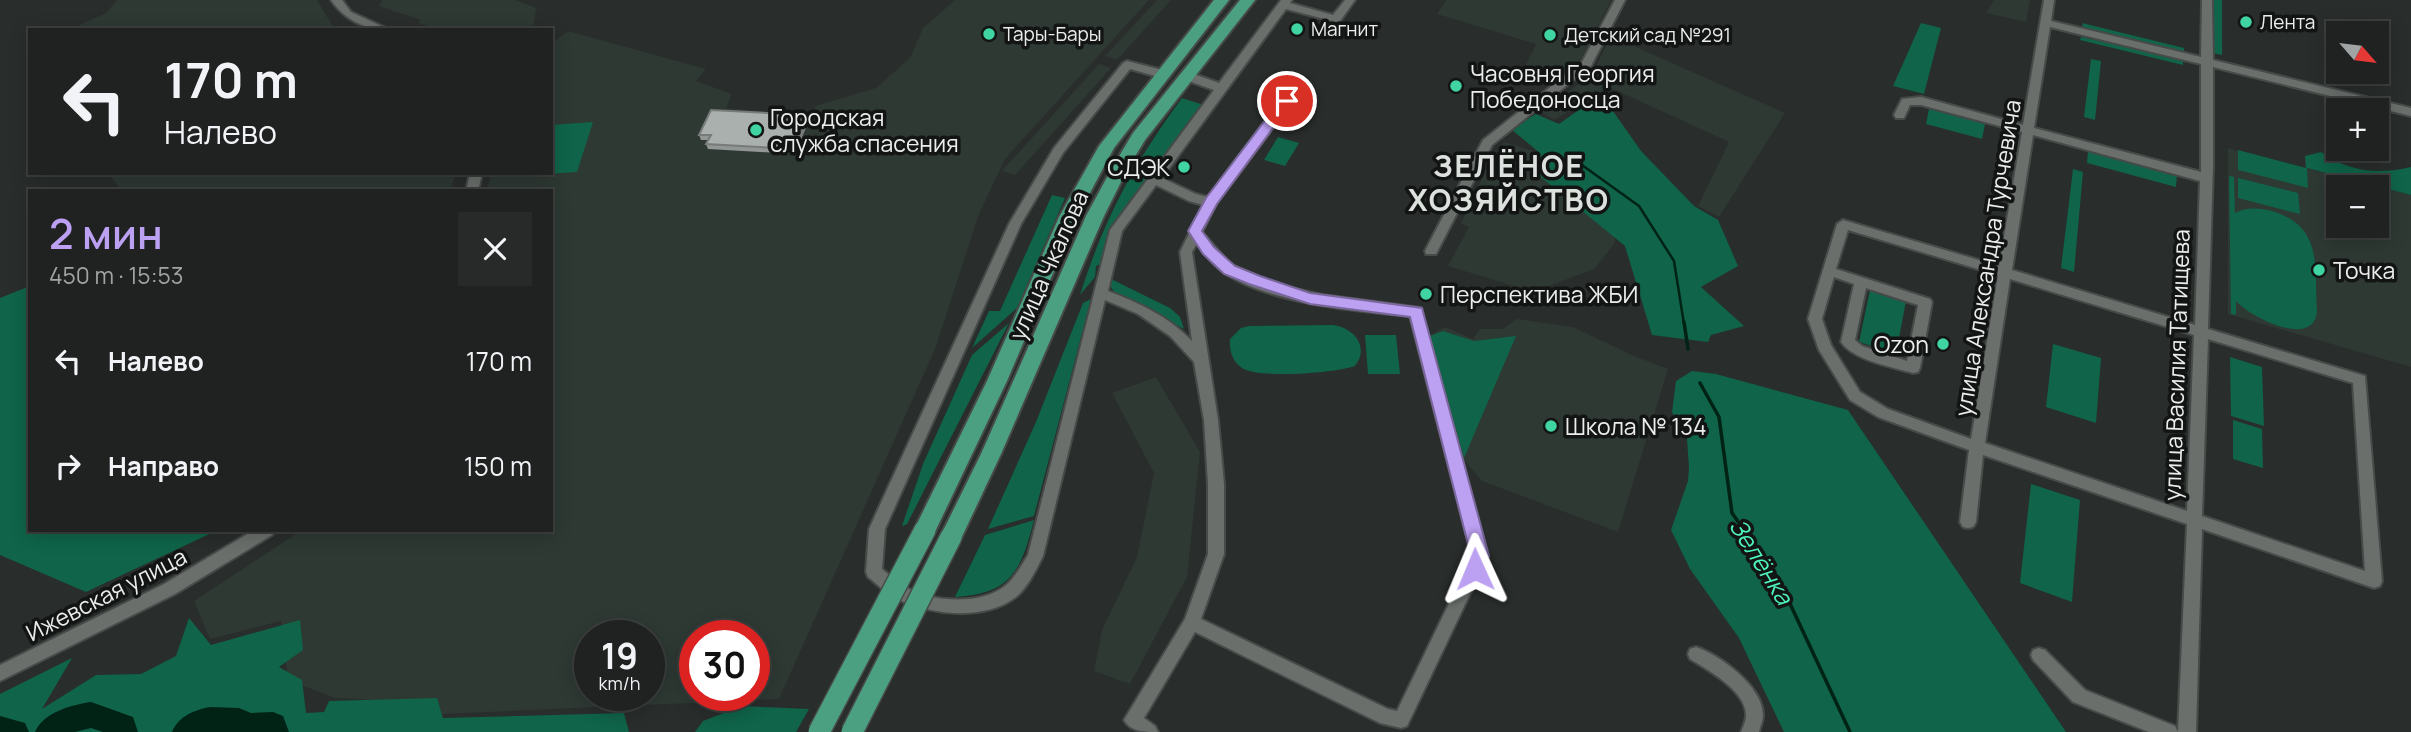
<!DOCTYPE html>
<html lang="ru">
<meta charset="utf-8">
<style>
:root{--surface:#1f2220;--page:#272a29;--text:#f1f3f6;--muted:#a1a4a5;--line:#3c3f3e;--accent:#bca0f2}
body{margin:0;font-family:Manrope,sans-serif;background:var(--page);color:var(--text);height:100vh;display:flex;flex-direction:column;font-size:26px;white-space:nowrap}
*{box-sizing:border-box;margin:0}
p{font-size:23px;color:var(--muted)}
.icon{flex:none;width:38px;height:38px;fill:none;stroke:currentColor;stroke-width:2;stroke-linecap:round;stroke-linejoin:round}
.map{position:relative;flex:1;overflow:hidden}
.side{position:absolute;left:28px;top:189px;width:525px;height:343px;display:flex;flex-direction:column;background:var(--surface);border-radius:0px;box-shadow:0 4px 18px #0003,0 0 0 2px var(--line)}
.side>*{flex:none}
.banner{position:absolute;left:28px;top:28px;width:525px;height:147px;border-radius:0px;box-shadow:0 4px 18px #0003,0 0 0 2px var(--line);background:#1f2220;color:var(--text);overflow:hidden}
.needle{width:46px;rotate:118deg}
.fabs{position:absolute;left:2326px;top:21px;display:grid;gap:14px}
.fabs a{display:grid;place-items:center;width:63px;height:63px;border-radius:0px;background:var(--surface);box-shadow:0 4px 18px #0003,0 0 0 2px var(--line);font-size:35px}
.speed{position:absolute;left:574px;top:620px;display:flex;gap:14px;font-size:35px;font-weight:700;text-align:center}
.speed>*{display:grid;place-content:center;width:91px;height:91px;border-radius:50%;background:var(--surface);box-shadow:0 4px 18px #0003,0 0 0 2px var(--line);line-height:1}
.speed small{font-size:18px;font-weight:400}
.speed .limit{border:10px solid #d22;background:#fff;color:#111}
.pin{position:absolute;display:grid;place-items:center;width:60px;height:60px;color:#fff;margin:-30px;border:4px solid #fff;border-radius:50%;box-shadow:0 2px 7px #0007}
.me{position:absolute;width:77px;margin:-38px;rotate:359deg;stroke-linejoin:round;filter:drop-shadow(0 0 5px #0008)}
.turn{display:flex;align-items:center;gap:24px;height:147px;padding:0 21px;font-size:32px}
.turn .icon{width:91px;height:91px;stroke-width:2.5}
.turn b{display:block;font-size:49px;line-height:60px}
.round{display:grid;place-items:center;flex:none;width:74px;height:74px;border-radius:0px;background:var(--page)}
.summary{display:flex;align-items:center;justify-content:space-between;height:119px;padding:0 21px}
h1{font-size:42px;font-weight:600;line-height:52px;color:var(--accent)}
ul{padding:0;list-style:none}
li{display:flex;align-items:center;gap:21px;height:105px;padding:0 21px}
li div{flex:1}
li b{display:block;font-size:26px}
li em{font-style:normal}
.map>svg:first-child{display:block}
</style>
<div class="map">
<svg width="2411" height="732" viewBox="0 0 2411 732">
<rect width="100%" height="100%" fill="#292d2b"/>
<path fill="#2e3934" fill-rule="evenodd" d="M117,0H317L334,28L342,30H69L106,13Z
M382,0H516L536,8L534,24L527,30H439L418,23L421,20L379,6Z
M955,0H1149L1005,159L979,214L935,349L779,699L421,715L396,701L335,698L288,680L281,621L210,639L194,601L302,530H551V191H487L491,173H551V44L568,31L706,69L696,81L732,94L726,108L814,116L815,106L876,88L910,58L923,28ZM590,635H649V695H590ZM695,635H754V695H695Z
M1157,0H1171L1117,60L1105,56Z
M1446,0H1611L1585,52L1573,70L1556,84L1522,73L1536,44L1437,14Z
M1994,0H2030L2026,22L1986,13Z
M1611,36L1785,113L1719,217L1698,206L1729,142L1609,87L1554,120L1541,112L1592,74Z
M1099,64L1111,68L1015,175L1002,171Z
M1504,142L1533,151L1531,156L1615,224V243L1594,269L1533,292L1448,266L1469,227L1461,224L1485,171Z
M2228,148L2411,195V367L2228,314ZM2338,187H2376V226H2338Z
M108,173H456L450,191H122Z
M1517,319L1573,327L1634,356L1668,369L1618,532L1482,481L1460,455L1428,336L1445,327L1473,339L1480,329H1503Z
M1156,377L1200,452L1187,577L1130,684L1094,671L1102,630L1137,557L1154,473L1112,393Z"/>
<path fill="#0f6449" d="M2212,0H2222V55L2212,53Z
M1921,23L1941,28L1924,94L1893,86Z
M2082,23L2184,48V54L2089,31L2083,28Z
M2081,37L2183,59V65L2080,40Z
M2091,59L2101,61L2095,120L2084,117Z
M1601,94L1641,151L1694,206L1718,220L1738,266L1701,287L1744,326L1711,335L1708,342L1652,335L1625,246L1531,169L1541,154L1511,129L1536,114L1559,124Z
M1182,98L1204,105L1117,220L1101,264L1096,266L1095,277L1080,295C1104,219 1134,163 1182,98Z
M1929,109L1985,124L1982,139L1926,124Z
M593,122L577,172L516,176L517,173H551V125Z
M1278,137L1299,143L1285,166L1264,160Z
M2238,150L2306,168L2305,156L2321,152C2350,172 2378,175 2411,167V195L2307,168L2308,188L2238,170Z
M2088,151L2177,174L2176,187L2087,163Z
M2073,169L2083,172L2074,272L2061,268Z
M2229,176L2234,177L2235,213C2247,207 2259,208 2272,211C2324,227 2314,267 2317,312C2313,349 2250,317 2236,301V315L2231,314Z
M2238,178L2298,193L2300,214L2238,198Z
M1052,195L1065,198L1017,308L972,348L989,311H1000Z
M1109,278L1170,308L1180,317L1184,329L1114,292L1108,282Z
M30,286V530H218L86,592L0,555V298Z
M1870,290L1906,301L1896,354L1859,342Z
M1091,299L1034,516L988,529L1036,422L1083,303Z
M1009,323L907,524L902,526L923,464L972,355Z
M1333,325C1354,328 1370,347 1355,366C1336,373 1258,379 1242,368C1232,361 1229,350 1230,339L1241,328L1249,326Z
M1443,331L1474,341L1516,336L1464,458L1430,336Z
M1365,335H1396L1400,374H1368Z
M2053,344L2101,358L2096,423L2046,407Z
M2230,357L2262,367L2264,426L2231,416Z
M1692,371L1716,374L1848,410L2066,732H1784L1739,638L1690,569L1671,530L1688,481L1689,467L1687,439L1672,412L1676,381Z
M2233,420L2262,429L2263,468L2233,459Z
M2031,484L2080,500L2072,602L2020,583Z
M1034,520C1021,570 1012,594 955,597L985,535Z
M189,618L211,645L300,620L303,650L279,667L302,680L306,713L324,712L329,701L437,698L443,718L624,713L629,732H0V694L72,658L42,709L96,675L141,674L176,656Z
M742,706L809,709L796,732H695L703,721Z"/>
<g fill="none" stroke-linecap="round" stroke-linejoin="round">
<path stroke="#002316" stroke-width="2.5" d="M1568,155L1639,206L1674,261L1684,324"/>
<path stroke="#002316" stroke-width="3.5" d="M1684,322L1688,349
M1700,383L1719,417L1732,513L1778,578L1850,732"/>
<path fill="#002316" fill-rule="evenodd" d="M91,702L133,717L138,732H103L91,728L75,732H35C44,712 71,705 91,702Z
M210,707L239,708L251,713L273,712L283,716L289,732H172C179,716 194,710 210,707Z
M0,716L25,723L29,732H0Z"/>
<g stroke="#464a48" stroke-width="4">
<path id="minor" d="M331,0H342L351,12L390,30C365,30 345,20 331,0Z
M1281,0H1292L1290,3L1333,15L1345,0H1355L1340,21L1336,22L1286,9L1162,178L1196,194L1208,197L1281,100L1290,79H1298L1300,82L1293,101L1216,204L1202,232L1230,264L1278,285L1322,295L1421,308L1488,556L1407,726L1401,728L1380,723L1195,632L1144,718L1155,726L1158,732C1144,732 1131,732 1124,720L1185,619L1208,554V484L1204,420L1194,362L1170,336L1138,314L1105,300L1043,556C1036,570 1028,587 1016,597C984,621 933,615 899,600C888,595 878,585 868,577L866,572L869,529L1009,224L1054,148L1123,63L1127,61L1166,71L1168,74L1162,78L1130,69L1063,153L1021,224L885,529L882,569C891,576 899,584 909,589C935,602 981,605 1005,586C1015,578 1021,566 1028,555L1110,230L1214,90L1183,79V73H1191L1219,83ZM1156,185L1189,201L1203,205L1180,252L1192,341C1168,316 1139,303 1108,291L1122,231ZM1197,243C1204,253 1212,264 1222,271C1265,303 1358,311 1410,316L1472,556L1397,711L1388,709L1201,619L1224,554V484L1218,420L1192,252Z
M1615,0H1625L1591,66L1492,145L1436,254H1426L1425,251L1483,140L1582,62Z
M2044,0H2054L2051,21L2201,57L2202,0H2212L2213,60L2411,108V116L2213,67V165L2208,329L2365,376L2382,581L2380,586L2374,588L2202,529L2196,732H2178L2187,524L1983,455L1976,522L1973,527L1968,528L1963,527L1960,522L1969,450L1878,417L1850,400L1819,350L1808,319L1837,224L1843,220L1999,266L2022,132L1921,105H1910L1904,118H1896L1894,115L1902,99L1921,97L2023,125ZM2050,27L2201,64V172L2034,128ZM2033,135L2200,181L2195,325L2012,270ZM1848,230L1998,275L1971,439L1888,409L1860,392L1831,345L1822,319L1834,277L1854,284L1841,342C1853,360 1892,367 1913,373L1918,372L1920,368L1932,302L1930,299L1836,269ZM2010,279L2194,335L2187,511L1985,443ZM1866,288L1918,305L1907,361L1862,346L1855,340ZM2208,339L2353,383L2365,571L2202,516Z
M470,173H482L478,191H466Z
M254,530H275L272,535L175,594L0,681V665L164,584Z
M1696,647C1720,655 1764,687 1763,716C1763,721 1760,727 1759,732H1741C1743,727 1746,721 1746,715C1746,691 1708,670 1690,659L1688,654L1690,649Z
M2039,648L2045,650L2085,690L2175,726L2178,732H2149L2073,702L2033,660L2031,655L2033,650Z"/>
</g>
<g stroke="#464a48" stroke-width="4">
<path id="major" d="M1214,0H1229L1114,148L1077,217L1007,381L933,536L925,539L917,536L914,530L987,381L1059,217L1099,146Z
M1240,0H1255L1145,140L1128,168L1104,216L1001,454L959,543L951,546L943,543L940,537L981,454L1086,216L1112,168L1133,133Z"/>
</g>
<use href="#minor" fill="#6a6f6c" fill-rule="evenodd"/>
<use href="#major" fill="#4ba082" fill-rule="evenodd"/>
<g stroke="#464a48" stroke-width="24" stroke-linecap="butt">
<path id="major-bridge" d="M819,732L925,530
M852,732L951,537"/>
</g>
<use href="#major-bridge" stroke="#4ba082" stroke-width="21"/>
</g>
<path fill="#929795" d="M808,115L809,120L795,154L708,149L706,144L708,140H701L699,135Z"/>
<path fill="#777b79" d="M808,115L809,120L795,154L794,149Z"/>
<path fill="#aab0ad" stroke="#777b79" stroke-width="2" d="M711,110L808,115L794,149L706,144L711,135H699Z"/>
<path fill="#bca0f2" stroke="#7a689d" stroke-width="2" d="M1287,97L1293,101L1217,204L1202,231L1214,247L1235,266L1260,276L1310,293L1422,308L1489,556L1482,574L1475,577L1469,574L1466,569L1471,556L1410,317L1310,304L1249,284L1224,274L1203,254L1188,231L1206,198L1282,98Z"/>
<g fill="#40d4a2" stroke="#131514" stroke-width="2.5">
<circle cx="2246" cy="22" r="7"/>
<circle cx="1297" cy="29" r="7"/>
<circle cx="989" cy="34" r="7"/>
<circle cx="1550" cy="35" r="7"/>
<circle cx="1456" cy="86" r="7"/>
<circle cx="756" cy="130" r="7"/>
<circle cx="1184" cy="167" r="7"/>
<circle cx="2319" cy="270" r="7"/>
<circle cx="1426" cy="294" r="7"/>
<circle cx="1943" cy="344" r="7"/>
<circle cx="1551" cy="426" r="7"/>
</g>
<g text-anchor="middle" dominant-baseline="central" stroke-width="7" stroke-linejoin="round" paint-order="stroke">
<g font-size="19" fill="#eaedec" stroke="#131514" text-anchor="start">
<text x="2260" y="22">Лента</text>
<text x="1311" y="29">Магнит</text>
<text x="1003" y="34">Тары-Бары</text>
<text x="1564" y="35">Детский сад №291</text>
</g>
<g font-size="23" fill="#eaedec" stroke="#131514" text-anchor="start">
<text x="1470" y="73">Часовня Георгия<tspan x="1470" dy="26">Победоносца</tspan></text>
<text x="770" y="117">Городская<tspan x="770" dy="26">служба спасения</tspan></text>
<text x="1170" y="167" text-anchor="end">СДЭК</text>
<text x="2333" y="270">Точка</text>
<text x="1440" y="294">Перспектива ЖБИ</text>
<text x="1929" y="344" text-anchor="end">Ozon</text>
<text x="1565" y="426">Школа № 134</text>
</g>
<g font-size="23" fill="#eaedec" stroke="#131514">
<text transform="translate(1987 258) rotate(-81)">улица Александра Турчевича</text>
<text transform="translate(1048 265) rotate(-66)">улица Чкалова</text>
<text transform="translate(2176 365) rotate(-88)">улица Василия Татищева</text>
<text transform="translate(106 594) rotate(-27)">Ижевская улица</text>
</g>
<g font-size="24" font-style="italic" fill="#4df3ba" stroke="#131514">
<text transform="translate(1762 561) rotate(58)">Зелёнка</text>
</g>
<g font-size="30" font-weight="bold" letter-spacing="2" fill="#dce1de" stroke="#131514">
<text x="1509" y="165">ЗЕЛЁНОЕ<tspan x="1509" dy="34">ХОЗЯЙСТВО</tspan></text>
</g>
</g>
</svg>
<div class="fabs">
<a><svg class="needle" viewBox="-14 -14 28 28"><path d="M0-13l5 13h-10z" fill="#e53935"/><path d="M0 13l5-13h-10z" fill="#a1a4a5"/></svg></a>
<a>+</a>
<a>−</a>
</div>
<div class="speed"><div>19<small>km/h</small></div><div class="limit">30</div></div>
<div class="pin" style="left:1287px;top:101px;background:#d93025"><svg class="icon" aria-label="arrive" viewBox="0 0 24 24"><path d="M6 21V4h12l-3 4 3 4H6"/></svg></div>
<svg class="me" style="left:1475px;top:569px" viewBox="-20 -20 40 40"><path d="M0-17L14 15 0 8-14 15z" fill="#bca0f2" stroke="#fff" stroke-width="4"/></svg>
<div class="banner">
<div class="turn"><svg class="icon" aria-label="left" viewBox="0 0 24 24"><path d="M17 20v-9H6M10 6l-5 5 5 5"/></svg><div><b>170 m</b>Налево</div></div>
</div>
<section class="side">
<div class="summary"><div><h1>2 мин</h1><p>450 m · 15:53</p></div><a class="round"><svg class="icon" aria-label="close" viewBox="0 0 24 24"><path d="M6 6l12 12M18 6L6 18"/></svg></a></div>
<ul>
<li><svg class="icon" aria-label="left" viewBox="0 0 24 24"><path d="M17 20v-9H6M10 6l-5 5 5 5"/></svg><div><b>Налево</b></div><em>170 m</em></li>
<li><svg class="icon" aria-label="right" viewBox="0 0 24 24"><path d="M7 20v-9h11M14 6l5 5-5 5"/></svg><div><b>Направо</b></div><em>150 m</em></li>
</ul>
</section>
</div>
